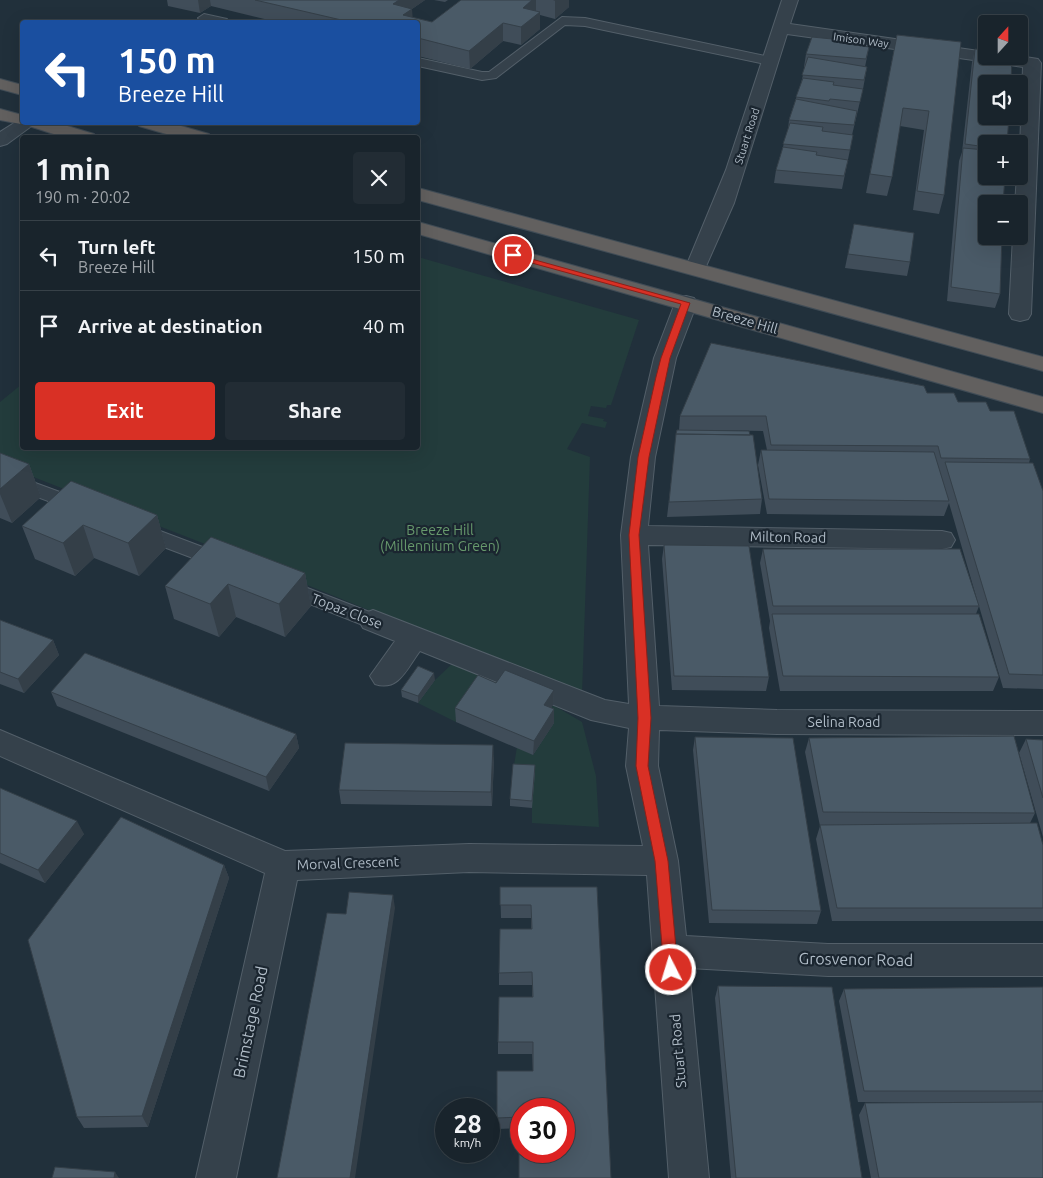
<!DOCTYPE html>
<meta charset="utf-8">
<style>
:root{--surface:#19242c;--page:#222c34;--text:#f1f3f6;--muted:#9fa4a9;--line:#374148;--accent:#d93025}
body{margin:0;font-family:Ubuntu,sans-serif;background:var(--page);color:var(--text);height:100vh;display:flex;flex-direction:column;font-size:19px;white-space:nowrap}
*{box-sizing:border-box;margin:0}
p{font-size:16px;color:var(--muted)}
.icon{flex:none;width:28px;height:28px;fill:none;stroke:currentColor;stroke-width:2;stroke-linecap:round;stroke-linejoin:round}
.map{position:relative;flex:1;overflow:hidden}
.drawer{position:absolute;left:20px;top:135px;width:400px;height:315px;display:flex;flex-direction:column;background:var(--surface);border-radius:5px;box-shadow:0 5px 20px #0002,0 0 0 1px var(--line)}
.drawer>*{flex:none}
.hud{position:absolute;left:20px;top:20px;width:400px;height:105px;border-radius:5px;box-shadow:0 5px 20px #0002,0 0 0 1px var(--line);background:#1a4fa0;color:#fff;overflow:hidden}
.needle{width:32px;rotate:21deg}
.fabs{position:absolute;left:978px;top:15px;display:grid;gap:10px}
.fabs a{display:grid;place-items:center;width:50px;height:50px;border-radius:5px;background:var(--surface);box-shadow:0 5px 20px #0002,0 0 0 1px var(--line);font-size:25px}
.speed{position:absolute;left:435px;top:1098px;display:flex;gap:10px;font-size:25px;font-weight:700;text-align:center}
.speed>*{display:grid;place-content:center;width:65px;height:65px;border-radius:50%;background:var(--surface);box-shadow:0 5px 20px #0002,0 0 0 1px var(--line);line-height:1}
.speed small{font-size:12px;font-weight:400}
.speed .limit{border:8px solid #d22;background:#fff;color:#111}
.pin{position:absolute;display:grid;place-items:center;width:42px;height:42px;color:#fff;margin:-21px;border:2px solid #fff;border-radius:50%;box-shadow:0 1px 5px #0007}
.me{position:absolute;width:55px;margin:-28px;rotate:355deg;stroke-linejoin:round;filter:drop-shadow(0 0 4px #0008)}
.turn{display:flex;align-items:center;gap:18px;height:105px;padding:0 15px;font-size:22px}
.turn .icon{width:65px;height:65px;stroke-width:2.5}
.turn b{display:block;font-size:35px;line-height:42px}
.round{display:grid;place-items:center;flex:none;width:52px;height:52px;border-radius:5px;background:var(--page)}
.head{display:flex;align-items:center;justify-content:space-between;height:85px;padding:0 15px}
h1{font-size:30px;font-weight:600;line-height:38px}
.primary-button{display:flex;gap:10px;margin-top:auto;padding:10px 15px}
.primary-button a{flex:1;height:58px;border-radius:5px;background:var(--accent);color:#fff;font-size:20px;font-weight:600;line-height:58px;text-align:center}
.primary-button a+a{background:var(--page);color:var(--text)}
ul{padding:0;list-style:none}
li{display:flex;align-items:center;gap:15px;height:70px;padding:0 15px;border-top:1px solid var(--line)}
li div{flex:1}
li b{display:block;font-size:19px}
li em{font-style:normal}
.map>svg:first-child{display:block}
</style>
<div class="map">
<svg width="1043" height="1178" viewBox="0 0 1043 1178">
<rect width="100%" height="100%" fill="#21303b"/>
<path fill="#233c3c" d="M418,257L639,320L611,405H607L606,408L591,406L588,416L604,419L603,421L607,422L605,428L582,423L567,449L590,457L582,695L571,692L223,551L0,464V402L22,384V448H418Z
M452,664L505,684L478,689L456,722L418,703L435,680Z
M553,705L582,722L596,776L599,827L532,823V808L513,771L517,747L533,755L553,724L544,719Z"/>
<g fill="none" stroke-linecap="round" stroke-linejoin="round">
<g stroke="#535f69" stroke-width="2">
<path id="service" d="M204,14L227,19L229,22L200,20L198,18Z
M562,17L585,18L770,57L776,61L770,65L585,26L565,25L496,78L482,80L418,66V58L482,72H489Z
M0,470L87,502L89,507L87,512L80,513L0,483Z
M139,523L229,557L232,562L229,567L222,569L132,535L129,530L132,525Z
M284,579L380,616L383,621L380,626L373,629L277,591L274,586L277,581Z"/>
</g>
<g stroke="#535f69" stroke-width="2">
<path id="minor" d="M782,0H798L790,24L986,52V56H1019L1038,59L1041,63L1031,314L1028,319L1020,321L1012,319L1009,314L1013,236H1019V204H1015L1017,176H1019L1023,67L787,34L734,203L703,273L696,275L689,273L685,269L726,170Z
M22,118V122H37L7,144L0,146V132Z
M686,296L694,298L697,303L676,358L655,457L648,526L942,531L951,533L955,540L951,547L942,549L648,545L659,706L777,710L1043,711V735L777,734L659,730L658,766L678,861L686,936L828,944H1043V976H828L689,968L709,1178H669L647,875L469,872L297,880L236,1178H196L265,873L0,756V730L285,851L469,844L643,846L626,766L629,728L591,720L420,651C407,668 399,692 375,684L370,676L395,641L363,628L359,621L363,614L373,610L605,700L629,704L621,535L631,457L654,358L675,303L678,298Z"/>
</g>
<g stroke="#404c56" stroke-width="2">
<path id="trunk" d="M0,79L22,85V95L0,89Z
M0,109L22,115V122H54L94,134L96,138H66L26,125L0,120Z
M136,122H167L209,134L211,138H180L139,126Z
M418,188L1043,357V371L418,200Z
M418,222L1043,397V413L418,234Z"/>
</g>
<use href="#service" fill="#35414b" fill-rule="evenodd"/>
<use href="#minor" fill="#35414b" fill-rule="evenodd"/>
<use href="#trunk" fill="#62605f" fill-rule="evenodd"/>
</g>
<path fill="#404d59" d="M167,0H425L412,9V18L432,22L461,0H569V7L555,19L540,15V29L521,45L503,41L470,69L418,56V22H277L211,6L200,13L168,6Z
M434,0H448L445,2Z
M897,35L961,42L944,195L939,214L913,210L924,130L900,126L892,177L887,196L866,193Z
M841,43L869,47L865,67H867L863,89L852,135H853L842,189L774,183L776,170L788,130L789,120L801,83L805,67H804L806,54Z
M975,49L986,144V176L1000,294L995,308L947,301L959,161L962,152L972,62Z
M854,224L910,262L907,276L845,268Z
M927,393L990,411L1030,459L1029,463L1043,491V689L1003,688L979,606L976,614L999,677L993,691H780L769,628L770,621L760,563L763,549L978,603L949,503L944,516L767,514L758,465L761,450H767L763,431L713,430L762,499L760,514L667,517L677,430H679L680,416Z
M0,453L29,464L41,497L12,523L0,518Z
M157,515L166,548L139,576L94,558L75,576L35,559L22,526Z
M664,545L769,677L766,691L672,690L662,559Z
M305,573L311,606L285,637L236,617L219,637L174,619L165,586Z
M0,620L53,640L59,655L24,693L0,684Z
M435,680L418,703L402,697L401,690Z
M496,683L554,690L553,705L551,708L554,709V723L533,755L456,722L455,708Z
M51,692L296,734L299,748L269,791L57,706Z
M695,737L821,911L817,924L709,923L693,750Z
M809,738L1035,813L1030,823L1043,845V921H832L816,839L820,826L805,752Z
M1026,739L1043,740V837L1019,753Z
M494,759L492,806L341,804L339,790Z
M535,772L532,808L510,806V799Z
M0,788L84,834L45,883L0,863Z
M224,865L229,878L148,1127L84,1128L77,1117Z
M500,887H597L564,1151V1109H521V1128L497,1129V1118L533,1071L532,1054H498V1042L532,997V985H499V973L531,929V918H501Z
M718,986L862,1178H731L715,998Z
M1043,987V1178H871L859,1115L865,1103L981,1102H858L839,1001L844,989Z"/>
<path fill="#343f48" d="M198,0H210L211,6L200,13Z
M399,0H425L412,9L413,22H403L393,4Z
M532,0H536V14L523,8Z
M553,0H569V7L555,19V1Z
M540,12V29L521,45V27Z
M503,23V41L470,69L469,51Z
M29,464L41,497L12,523L0,494V489Z
M157,515L166,548L139,576L128,543Z
M83,525L94,558L75,576L63,543Z
M305,573L311,606L285,637L279,604Z
M228,584L236,617L219,637L210,604Z
M53,640L59,655L24,693L18,679Z
M434,673L435,680L418,703V696Z
M554,690L553,705L544,719V705Z
M554,709V723L533,755L534,741Z
M296,734L299,748L269,791L266,777Z
M493,745L494,759L492,806L491,792Z
M77,821L84,834L45,883L38,870Z
M224,865L229,878L148,1127L142,1116Z
M393,895L395,908L355,1178H350Z
M115,1172L119,1178H114Z"/>
<path fill="#4a5a67" stroke="#343f48" d="M255,0H399L393,4L412,9L403,15L432,22L461,0H532L523,8L540,12L521,27L503,23L469,51L418,38V22H350Z
M897,35L961,42L944,195L917,191L929,111L903,108L892,177L870,174Z
M812,37L842,40L841,43L869,47L866,59L806,54Z
M975,49L986,50V56H1012L1011,84H986V116H1009L1007,144H986V147L965,144Z
M808,57L867,67L864,80L802,75Z
M803,78L834,82L833,85L863,89L860,102L830,99L829,101L796,97Z
M796,99L857,111L854,125L789,120Z
M790,123L823,127L822,131L853,135L850,150L783,144Z
M783,147L817,152L816,155L848,160L844,176L776,170Z
M963,148L986,150V176H1005L1003,204H986V236H1002L1000,294L951,287Z
M854,224L914,233L910,262L848,254Z
M711,343L924,386L927,393H954L958,402H986L990,411H1014L1030,459L941,458L938,446L771,445L766,416H680Z
M677,430L749,431L750,435L676,434Z
M676,434L753,435L762,499L669,502Z
M761,450L934,452L949,501L769,499Z
M0,453L29,464L0,489Z
M945,462L1033,463L1043,491V675L1009,674Z
M71,481L157,515L128,543L83,525L63,543L22,526Z
M211,537L305,573L279,604L228,584L210,604L165,586Z
M664,545L749,546L769,677L674,676Z
M763,549H960L979,606H773Z
M772,614H979L999,677L783,676Z
M0,620L53,640L18,679L0,672Z
M85,653L296,734L266,777L51,692Z
M418,666L434,673L418,696L401,690Z
M505,670L554,690L544,705L554,709L534,741L455,708L478,675L496,683Z
M1014,736L1035,813L823,812L809,738Z
M695,737L793,738L821,911L712,910Z
M1026,739L1043,740V798Z
M345,743L493,745L491,792L339,790Z
M513,764L535,765L532,801L510,799Z
M0,788L77,821L38,870L0,853Z
M121,817L224,865L142,1116L77,1117L28,940Z
M1037,823L1043,845V908H837L820,825Z
M500,887H597L611,1178H519V1147H521V1151H564V1109H521V1117L497,1118V1071H533V1042H498L499,997H533L532,972L499,973L500,929H532L531,905H500Z
M349,892L393,895L350,1178H277L327,913L346,914Z
M718,986L832,987L862,1178H736Z
M1043,987V1091H864L844,989Z
M1043,1102V1178H879L865,1103Z
M55,1167L115,1172L114,1178H52Z"/>
<path fill="#d93025" stroke="#8d1f18" d="M510,253L690,303L670,358L666,377L649,457L639,535L651,718L648,766L668,861L678,970L676,975L671,977L666,975L664,970L655,861L636,766L638,718L629,535L638,457L656,377L661,358L681,304L510,257Z"/>
<g text-anchor="middle" dominant-baseline="central" stroke-width="4.5" stroke-linejoin="round" paint-order="stroke">
<g font-size="11" fill="#b0bcc7" stroke="#1b2630">
<text transform="translate(861 40) rotate(8)">Imison Way</text>
<text transform="translate(747 136) rotate(-72)">Stuart Road</text>
</g>
<g font-size="14" fill="#b0bcc7" stroke="#1b2630">
<text transform="translate(745 320) rotate(16)">Breeze Hill</text>
<text transform="translate(788 537) rotate(1)">Milton Road</text>
<text transform="translate(347 611) rotate(21)">Topaz Close</text>
<text x="844" y="722">Selina Road</text>
<text transform="translate(348 863) rotate(-2)">Morval Crescent</text>
<text transform="translate(678 1051) rotate(-95)">Stuart Road</text>
</g>
<g font-size="14" fill="#67996c" stroke="#1b2630">
<text x="440" y="530">Breeze Hill<tspan x="440" dy="16">(Millennium Green)</tspan></text>
</g>
<g font-size="16" fill="#b0bcc7" stroke="#1b2630">
<text transform="translate(856 959) rotate(1)">Grosvenor Road</text>
<text transform="translate(250 1022) rotate(-78)">Brimstage Road</text>
</g>
</g>
</svg>
<div class="fabs">
<a><svg class="needle" viewBox="-14 -14 28 28"><path d="M0-13l5 13h-10z" fill="#e53935"/><path d="M0 13l5-13h-10z" fill="#9fa4a9"/></svg></a>
<a><svg class="icon" aria-label="sound" viewBox="0 0 24 24"><path d="M4 9h4l5-4v14l-5-4H4zM17 9q2 3 0 6"/></svg></a>
<a>+</a>
<a>−</a>
</div>
<div class="speed"><div>28<small>km/h</small></div><div class="limit">30</div></div>
<div class="pin" style="left:513px;top:255px;background:#d93025"><svg class="icon" aria-label="arrive" viewBox="0 0 24 24"><path d="M6 21V4h12l-3 4 3 4H6"/></svg></div>
<svg class="me" style="left:671px;top:970px" viewBox="-20 -20 40 40"><circle r="17" fill="#d93025" stroke="#fff" stroke-width="3"/><path d="M0-11L8 9 0 5-8 9z" fill="#fff"/></svg>
<div class="hud">
<div class="turn"><svg class="icon" aria-label="left" viewBox="0 0 24 24"><path d="M17 20v-9H6M10 6l-5 5 5 5"/></svg><div><b>150 m</b>Breeze Hill</div></div>
</div>
<section class="drawer">
<div class="head"><div><h1>1 min</h1><p>190 m · 20:02</p></div><a class="round"><svg class="icon" aria-label="close" viewBox="0 0 24 24"><path d="M6 6l12 12M18 6L6 18"/></svg></a></div>
<ul>
<li><svg class="icon" aria-label="left" viewBox="0 0 24 24"><path d="M17 20v-9H6M10 6l-5 5 5 5"/></svg><div><b>Turn left</b><p>Breeze Hill</p></div><em>150 m</em></li>
<li><svg class="icon" aria-label="arrive" viewBox="0 0 24 24"><path d="M6 21V4h12l-3 4 3 4H6"/></svg><div><b>Arrive at destination</b></div><em>40 m</em></li>
</ul>
<div class="primary-button"><a>Exit</a><a>Share</a></div>
</section>
</div>
